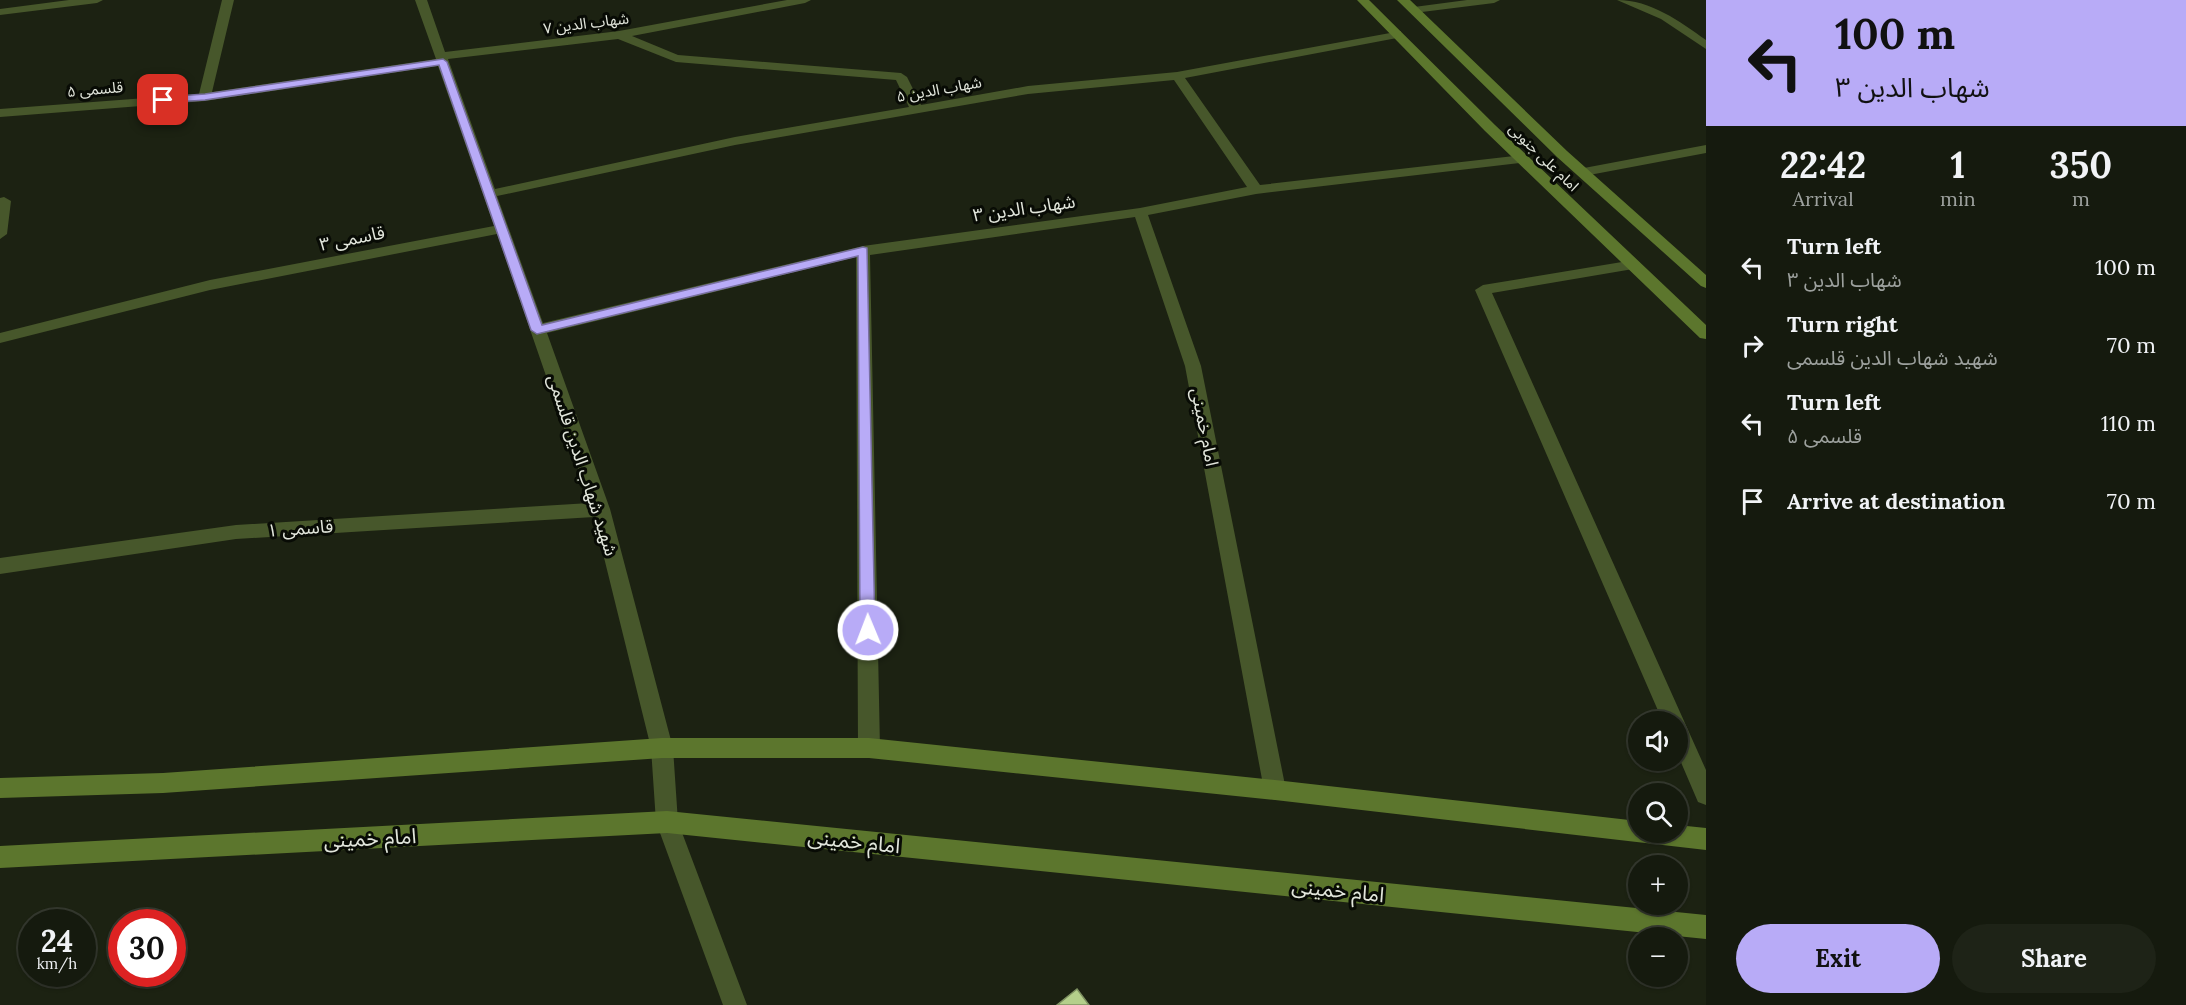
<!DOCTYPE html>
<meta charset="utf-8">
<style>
:root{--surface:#151a0e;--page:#1e2317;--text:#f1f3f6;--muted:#9da19e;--line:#34382e;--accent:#b8abf7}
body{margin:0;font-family:Lora,"Noto Sans Arabic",serif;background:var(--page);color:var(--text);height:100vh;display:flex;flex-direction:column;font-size:22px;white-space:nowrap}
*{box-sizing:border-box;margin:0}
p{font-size:20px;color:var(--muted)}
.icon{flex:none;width:33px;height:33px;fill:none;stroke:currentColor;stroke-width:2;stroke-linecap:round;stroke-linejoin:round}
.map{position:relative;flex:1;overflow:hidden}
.drawer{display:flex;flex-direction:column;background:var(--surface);width:480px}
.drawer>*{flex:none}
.hud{background:#b8abf7;color:#111;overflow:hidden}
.buttons{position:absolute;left:1628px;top:711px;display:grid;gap:12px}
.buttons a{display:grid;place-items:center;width:60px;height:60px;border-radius:50%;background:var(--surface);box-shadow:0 2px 4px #0004,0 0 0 2px var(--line);font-size:30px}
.speed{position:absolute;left:18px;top:909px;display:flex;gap:12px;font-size:30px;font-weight:700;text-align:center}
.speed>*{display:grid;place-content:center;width:78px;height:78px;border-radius:50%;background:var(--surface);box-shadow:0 2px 4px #0004,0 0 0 2px var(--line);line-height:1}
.speed small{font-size:15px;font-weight:400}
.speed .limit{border:9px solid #d22;background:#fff;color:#111}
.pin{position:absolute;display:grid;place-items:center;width:51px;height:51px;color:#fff;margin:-26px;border-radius:12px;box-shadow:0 3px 9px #0006}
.me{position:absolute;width:66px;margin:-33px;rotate:359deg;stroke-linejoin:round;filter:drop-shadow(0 0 4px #0008)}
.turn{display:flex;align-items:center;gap:21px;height:126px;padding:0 30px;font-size:27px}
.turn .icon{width:78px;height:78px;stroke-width:2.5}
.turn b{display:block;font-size:42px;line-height:51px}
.eta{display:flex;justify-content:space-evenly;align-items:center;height:102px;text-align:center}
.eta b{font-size:36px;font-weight:700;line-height:42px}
.action{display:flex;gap:12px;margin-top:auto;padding:12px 30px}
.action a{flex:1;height:69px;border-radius:36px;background:var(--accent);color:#111;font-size:24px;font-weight:700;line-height:69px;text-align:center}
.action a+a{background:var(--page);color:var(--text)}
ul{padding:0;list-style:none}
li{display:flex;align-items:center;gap:18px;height:78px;padding:0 30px}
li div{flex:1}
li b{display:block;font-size:22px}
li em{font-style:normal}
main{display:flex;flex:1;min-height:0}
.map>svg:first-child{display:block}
</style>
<main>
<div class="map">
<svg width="1706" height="1005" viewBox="0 0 1706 1005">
<rect width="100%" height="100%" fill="#1c2212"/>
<path fill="#b4cf8b" stroke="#7e9161" stroke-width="1.5" d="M1077,989L1089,1005H1057Z"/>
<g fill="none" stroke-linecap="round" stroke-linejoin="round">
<path fill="#47572b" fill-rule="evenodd" d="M69,0H103L97,3L0,15V9Z
M222,0H234L212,92L436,59L415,0H427L445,52L619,31L787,0H811L805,3L632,36L678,55L901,73L907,77L921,105L1028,86L1177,72L1401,31V37L1397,38L1185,78L1260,185L1523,155L1530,159L1528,162L1256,194L1148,215L1201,366L1286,790L1283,797L1275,800L1267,797L1264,790L1185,366L1135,217L870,255L880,748L877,755L869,758L861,755L858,748L856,257L547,333L610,509L673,748L678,822L747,1005H723L656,822L651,748L594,517L236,539L0,574V558L236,525L590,503L497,234L210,290L0,343V333L210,280L494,226L438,66L205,101L0,117V109L199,94ZM618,39L676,62L896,80L909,107L735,137L495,189L448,59ZM1174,80L1247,187L1140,208L863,246L543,323L497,196L735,145L1028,94Z
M1467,0H1500L1494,3L1414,13L1408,10L1414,7Z
M1617,0C1651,0 1679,21 1706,40V49L1661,19Z
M1706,145V153L1584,176L1577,172L1584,168Z
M4,197L11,201L7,234L0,239V198Z
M1634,260L1639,262L1641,265L1639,268L1492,293L1706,770V805L1698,802L1677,753V722H1663L1475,290L1483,285Z"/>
<path fill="#5c762d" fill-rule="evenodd" d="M1357,0H1369L1495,125L1706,325V339L1700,338L1485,131Z
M1397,0H1410L1567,151L1706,275V288L1701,286L1557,157Z
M662,738H869L1275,780L1638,821V832H1677V825L1706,828V850L1275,800L869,758H662L163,793L0,798V778L163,773Z
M667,811L1706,915V939L667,833L0,868V846Z"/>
</g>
<path fill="#b8abf7" stroke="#786fa1" stroke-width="1.5" d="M443,59L447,62L542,325L863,247L867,248L875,630L873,634L868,636L863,634L860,630L858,256L537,334L531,330L439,65L205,100L163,103L159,100L163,97L205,94Z"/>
<g text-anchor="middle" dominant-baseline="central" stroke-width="6" stroke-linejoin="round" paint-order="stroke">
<g font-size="15" fill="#e2e6dc" stroke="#080b05">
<text transform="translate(586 23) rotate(-7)">شهاب الدین ۷</text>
<text transform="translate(95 89) rotate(-5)">قلسمی ۵</text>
<text transform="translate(939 89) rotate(-10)">شهاب الدین ۵</text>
<text transform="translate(1544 157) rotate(44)">امام علی جنوبی</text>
</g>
<g font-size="18" fill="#e2e6dc" stroke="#080b05">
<text transform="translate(1024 208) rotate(-8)">شهاب الدین ۳</text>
<text transform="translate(352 238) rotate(-11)">قاسمی ۳</text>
<text transform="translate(1205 427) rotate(79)">امام خمینی</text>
<text transform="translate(583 465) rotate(72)">شهید شهاب الدین قلسمی</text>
<text transform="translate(300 528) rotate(-4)">قاسمی ۱</text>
</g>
<g font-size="21" fill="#e2e6dc" stroke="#080b05">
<text transform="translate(370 838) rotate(-3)">امام خمینی</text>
<text transform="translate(854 841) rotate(6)">امام خمینی</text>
<text transform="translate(1338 890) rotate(6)">امام خمینی</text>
</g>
</g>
</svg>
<div class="buttons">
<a><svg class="icon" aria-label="sound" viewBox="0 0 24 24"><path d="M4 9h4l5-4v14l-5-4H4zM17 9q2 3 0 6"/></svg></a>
<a><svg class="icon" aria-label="search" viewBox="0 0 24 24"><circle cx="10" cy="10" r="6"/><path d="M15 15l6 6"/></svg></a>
<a>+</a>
<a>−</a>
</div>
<div class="speed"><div>24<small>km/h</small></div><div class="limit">30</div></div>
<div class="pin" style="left:163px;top:100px;background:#d93025"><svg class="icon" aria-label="arrive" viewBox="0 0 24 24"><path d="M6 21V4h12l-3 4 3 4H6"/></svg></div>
<svg class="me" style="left:868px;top:630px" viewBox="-20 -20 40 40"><circle r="17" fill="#b8abf7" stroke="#fff" stroke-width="3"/><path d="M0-11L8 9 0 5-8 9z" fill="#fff"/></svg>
</div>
<section class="drawer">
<div class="hud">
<div class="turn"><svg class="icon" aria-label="left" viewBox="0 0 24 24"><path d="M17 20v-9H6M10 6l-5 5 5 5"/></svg><div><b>100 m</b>شهاب الدین ۳</div></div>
</div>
<div class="eta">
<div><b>22:42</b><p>Arrival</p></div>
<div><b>1</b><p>min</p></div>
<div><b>350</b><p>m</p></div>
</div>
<ul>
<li><svg class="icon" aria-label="left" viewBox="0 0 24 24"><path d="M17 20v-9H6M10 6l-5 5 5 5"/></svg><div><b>Turn left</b><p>شهاب الدین ۳</p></div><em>100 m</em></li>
<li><svg class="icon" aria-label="right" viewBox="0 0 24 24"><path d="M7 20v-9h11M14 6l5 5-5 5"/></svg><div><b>Turn right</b><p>شهید شهاب الدین قلسمی</p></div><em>70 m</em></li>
<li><svg class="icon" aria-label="left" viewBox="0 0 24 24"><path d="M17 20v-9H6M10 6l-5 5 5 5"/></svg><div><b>Turn left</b><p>قلسمی ۵</p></div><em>110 m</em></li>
<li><svg class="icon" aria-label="arrive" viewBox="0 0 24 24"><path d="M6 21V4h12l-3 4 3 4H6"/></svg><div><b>Arrive at destination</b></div><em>70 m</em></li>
</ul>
<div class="action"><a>Exit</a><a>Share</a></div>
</section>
</main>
